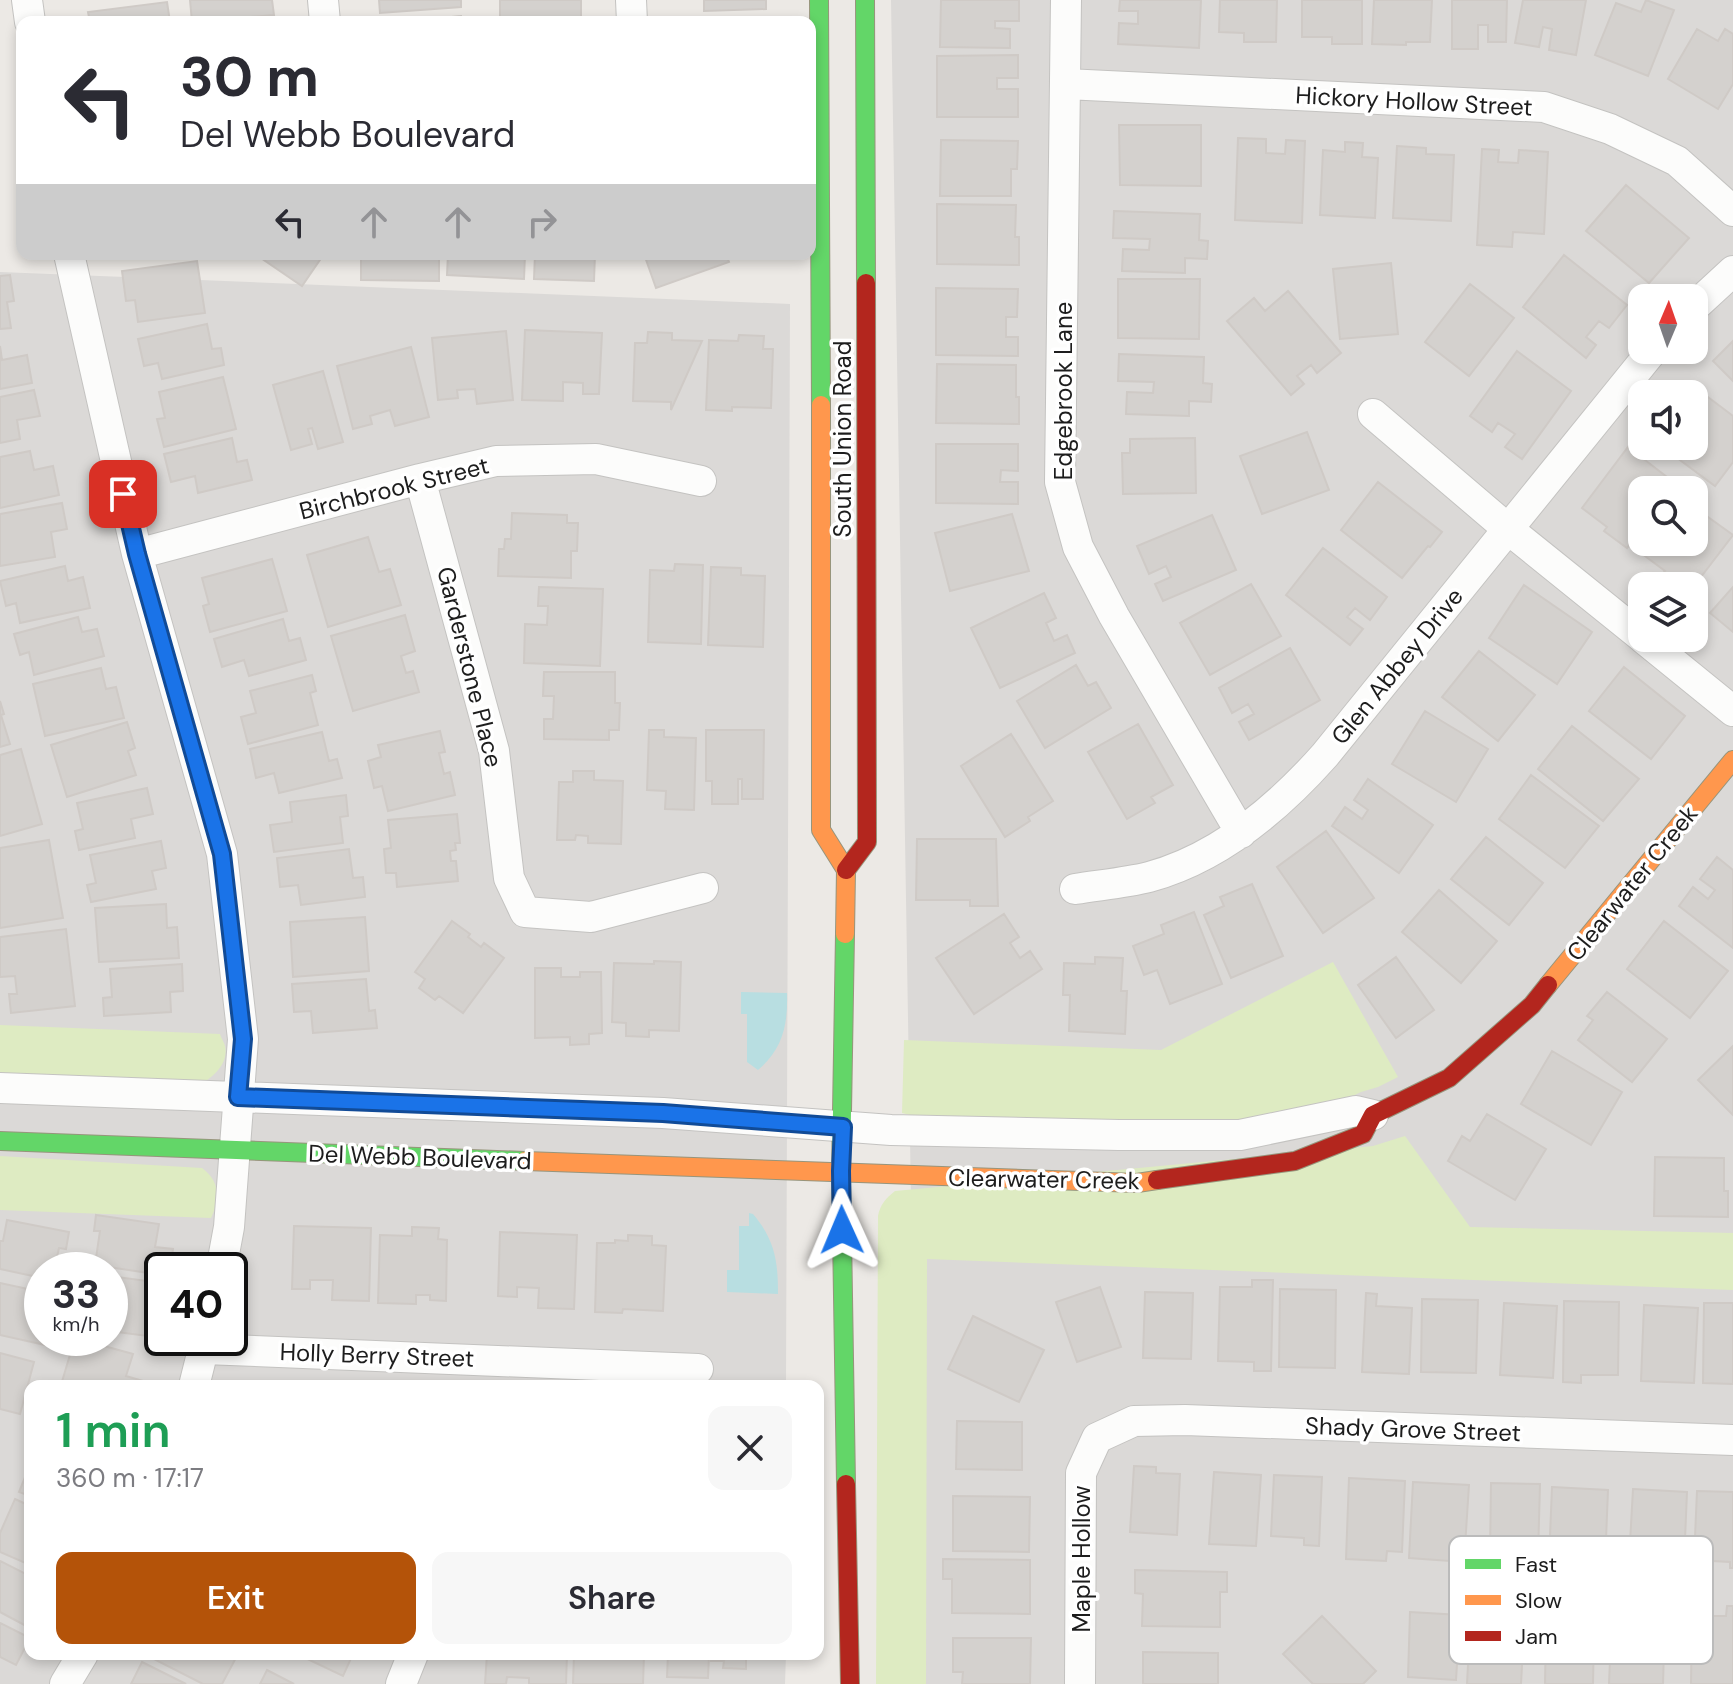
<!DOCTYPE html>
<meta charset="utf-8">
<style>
:root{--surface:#fff;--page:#f7f7f7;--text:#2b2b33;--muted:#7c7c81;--accent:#b45309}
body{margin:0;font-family:"DM Sans",sans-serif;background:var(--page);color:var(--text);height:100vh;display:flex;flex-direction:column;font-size:30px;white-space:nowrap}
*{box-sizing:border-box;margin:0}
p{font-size:26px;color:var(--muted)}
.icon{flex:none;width:44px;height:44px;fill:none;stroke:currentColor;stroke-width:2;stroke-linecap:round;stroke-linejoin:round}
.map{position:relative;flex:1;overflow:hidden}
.sheet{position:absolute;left:24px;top:1380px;width:800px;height:280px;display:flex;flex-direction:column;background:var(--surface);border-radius:16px;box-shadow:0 4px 12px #0003}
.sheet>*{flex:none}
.hud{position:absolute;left:16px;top:16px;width:800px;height:244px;border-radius:16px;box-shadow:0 4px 12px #0003;background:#fff;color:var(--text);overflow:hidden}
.needle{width:52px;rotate:2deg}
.buttons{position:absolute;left:1628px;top:284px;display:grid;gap:16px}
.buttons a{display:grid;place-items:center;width:80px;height:80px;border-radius:16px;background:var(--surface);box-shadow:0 4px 12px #0003;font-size:40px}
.speed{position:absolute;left:24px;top:1252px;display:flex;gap:16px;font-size:40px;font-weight:700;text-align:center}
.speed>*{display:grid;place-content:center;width:104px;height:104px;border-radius:50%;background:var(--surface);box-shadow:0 4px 12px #0003;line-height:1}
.speed small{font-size:20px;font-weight:400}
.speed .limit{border:4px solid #111;border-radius:12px;background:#fff;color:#111}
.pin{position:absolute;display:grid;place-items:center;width:68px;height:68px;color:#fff;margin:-34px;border-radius:16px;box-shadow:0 4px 12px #0006}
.me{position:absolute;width:88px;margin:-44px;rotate:359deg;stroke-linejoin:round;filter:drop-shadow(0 0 6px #0008)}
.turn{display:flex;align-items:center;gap:28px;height:168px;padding:0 32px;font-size:36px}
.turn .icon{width:104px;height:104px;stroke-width:2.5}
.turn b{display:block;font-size:56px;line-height:68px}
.lanes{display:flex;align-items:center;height:76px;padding:0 32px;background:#0003;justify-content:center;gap:40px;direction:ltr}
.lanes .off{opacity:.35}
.round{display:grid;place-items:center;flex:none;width:84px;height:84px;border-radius:16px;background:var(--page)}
.head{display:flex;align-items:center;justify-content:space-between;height:136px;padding:0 32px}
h1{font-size:48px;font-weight:600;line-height:60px;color:#1e9e55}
.button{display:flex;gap:16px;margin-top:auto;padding:16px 32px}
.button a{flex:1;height:92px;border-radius:16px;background:var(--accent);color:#fff;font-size:32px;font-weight:600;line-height:92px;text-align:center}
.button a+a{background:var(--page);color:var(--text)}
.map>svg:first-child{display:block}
</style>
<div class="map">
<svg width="1733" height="1684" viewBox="0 0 1733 1684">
<rect width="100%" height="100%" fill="#ece9e5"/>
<path fill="#dbd9d7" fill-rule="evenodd" d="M891,0H1733V1684H907L911,1198ZM1642,298H1694V350H1642ZM1642,394H1694V446H1642ZM1642,490H1694V542H1642ZM1642,586H1694V638H1642Z
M0,272L790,304L786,1386H30V1654H786L785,1684H0ZM42,1270H110V1338H42ZM162,1270H230V1338H162Z"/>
<path fill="#deebc2" d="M1333,962L1398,1077L1378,1087L1361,1092L1338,1103L1218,1125L910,1115L902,1113L904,1040L1161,1050Z
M0,1025L220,1034C221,1038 224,1042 225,1046C229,1064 213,1077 200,1085L0,1078Z
M1405,1136L1470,1227L1733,1233V1290L927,1259L926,1684H876L878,1216C880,1205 886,1198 895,1191L1373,1146Z
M0,1156L202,1168C220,1181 220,1199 211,1218L0,1210Z"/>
<path fill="#b8dee1" d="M741,992L787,993C788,1024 783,1049 758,1070L747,1062V1014H741Z
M749,1213L753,1214C775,1240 778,1261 778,1294L727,1292V1270H739V1226H749Z"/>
<path fill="#d4d1ce" stroke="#cfcac6" stroke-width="2" d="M190,0H272L274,15L192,22Z
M379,0H461V7L380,13Z
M500,0H581V22H500Z
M704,0H766V9L704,11Z
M941,0H1019V21H995V28L1010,29V48L940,47Z
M1120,0H1201L1199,48L1118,44L1119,23L1138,24V11H1119Z
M1220,0H1277L1276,42H1244V33L1219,32Z
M1302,0H1362V44H1332V37H1302Z
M1374,0H1432L1430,42H1406V45L1372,44Z
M1452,0H1507L1506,42H1488V25H1478V49H1452Z
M1523,0H1586L1576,55L1549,50L1552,29L1543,27L1539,47L1515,43Z
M1646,0L1674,10L1648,76L1595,55L1616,3L1641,12Z
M167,2L170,22H90L88,12Z
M461,16L462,22H397Z
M1697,29L1718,41L1725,29L1733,34V84L1718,109L1668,79Z
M1018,55V78H997V89H1018V117H937V56Z
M1119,125H1201V186L1120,185Z
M1238,138L1266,139V153L1285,154L1286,140L1305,141L1302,223L1235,220Z
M941,140L1018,141L1017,169H1011V196H940Z
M1345,142L1363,143L1362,157L1378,158L1375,218L1320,215L1323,150L1345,152Z
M1397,146L1426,148V154L1454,155L1451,221L1393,218Z
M1482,149L1499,150L1498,162L1518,163L1519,150L1548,152L1544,234L1513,232L1512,247L1477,245Z
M1626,185L1689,238L1649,283L1586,231Z
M937,204L1016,205L1015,237H1019V265L937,264Z
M1114,211L1200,214L1199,240L1208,241L1207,259L1185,258V273L1122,271L1123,249L1149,250L1150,239L1113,238Z
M255,254H324L302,286Z
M361,254H439V281L361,280Z
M448,254H525L524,279L447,275Z
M535,254H595L594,281L534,279Z
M644,254H726L729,262L656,288Z
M1564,255L1627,305L1609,328L1599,321L1586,337L1596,345L1586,358L1523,307Z
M197,261L205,313L138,322L135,300L126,301L122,271Z
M1391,263L1398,334L1340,339L1333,269Z
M10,275L14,301L7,302L11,328L0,329V276Z
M1118,279H1200L1199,339L1118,338Z
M1470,284L1514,318L1469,376L1425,342Z
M936,288L1018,289L1017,317H1006V337H1018V356L936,355Z
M1288,291L1341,353L1317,373L1311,365L1297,376L1304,384L1291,395L1227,321L1254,298L1265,311Z
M207,324L212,349L221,348L224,365L162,379L158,363L144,366L138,339Z
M525,330L602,333L599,394H583V383L563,382V401L522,400Z
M506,331L513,400L477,404L475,389L457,390L458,398L438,400L432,338Z
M648,332L672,333V340L702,341L671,410V402L633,401L635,343H647Z
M739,335L764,336L763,349H773L771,408L732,407V411L706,410L709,340L738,341Z
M1733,341V381L1713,361Z
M0,346L2,360L27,355L32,383L0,389Z
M411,347L429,417L395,426L390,410L370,416L372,424L353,429L337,366Z
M1517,351L1571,391L1522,459L1505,447L1515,434L1498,423L1492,432L1470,416Z
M1119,354L1204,357L1203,383L1212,384L1211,402L1189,401V416L1126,414L1127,392L1153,393L1154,382L1118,381Z
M937,364L1016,365V397H1019V424L936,423Z
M323,371L343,442L318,449L312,428L308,429L312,444L291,450L273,385Z
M223,377L236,429L164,447L157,419L165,418L159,392Z
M1692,385L1733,416V462L1715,486L1661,446H1694V394H1685Z
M34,390L40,416L17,420L20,439L0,443V397Z
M1307,432L1329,490L1262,514L1240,456Z
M232,438L237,462L247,460L252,480L198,493L195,476L171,482L164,454Z
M1195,438L1196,493L1123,494L1122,453H1130V439Z
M936,444H1018V471L1001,470L1000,482H1018V504L936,503Z
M1628,447L1676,484L1671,490H1642V528L1627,548L1604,531L1607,527L1582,508Z
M30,451L34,470L53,466L59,495L0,508V457Z
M1378,482L1442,532L1430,547L1428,546L1402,578L1341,530Z
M62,503L67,529L51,532L55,557L0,566V514Z
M1694,507L1733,535L1694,586H1672L1660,577L1665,571L1645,556L1656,542H1694Z
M512,513L567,515V523H578L577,551H571V578L498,576L499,549H504L505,539H511Z
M1012,514L1029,571L950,591L935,533Z
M1212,515L1236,570L1163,601L1155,584L1171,577L1166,566L1149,574L1137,546Z
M368,537L379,572L390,569L401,605L328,627L307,555Z
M1323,548L1387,597L1370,620L1355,608L1347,617L1363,629L1350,645L1286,595Z
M272,559L287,611L210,632L203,606L209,604L202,578Z
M675,564L703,565L701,644L648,642L650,570L674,571Z
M65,566L68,581L83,577L90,608L20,623L16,603L6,606L0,581Z
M711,567L741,568V575L765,576L763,647L708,645Z
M1251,584L1281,636L1210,675L1180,623Z
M1524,585L1592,632L1557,684L1489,638Z
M539,587L603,589L600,666L524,663L525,624L547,625L548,606H538Z
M1733,587V632L1710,613Z
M1044,593L1056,618L1046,623L1054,641L1067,635L1075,653L1000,688L971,628Z
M405,615L415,651L401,656L406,673L413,671L419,692L353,711L331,636Z
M78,617L82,632L97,629L104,656L34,675L29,652L20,655L14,634Z
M283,619L289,641L300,638L306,660L249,676L244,660L222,667L214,639Z
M1290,648L1320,700L1249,740L1239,722L1254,714L1248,704L1232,713L1219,688Z
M1479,651L1535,695L1498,741L1442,697Z
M1076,665L1088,686L1096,682L1111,708L1045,748L1017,701Z
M1624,667L1685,716L1651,759L1589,711Z
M101,668L106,689L116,687L124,718L45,736L33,684Z
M544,672H615V703H620L619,730H609V740L544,739V719H553L554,696H543Z
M312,675L316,691L310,693L318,725L248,744L241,717L256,713L250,691Z
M0,701L4,714L1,715L10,744L0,747Z
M1425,711L1488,749L1456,802L1392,764Z
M127,722L135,748L128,751L136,775L67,797L51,745Z
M1138,724L1173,785L1151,797L1155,803L1127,819L1088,752Z
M1572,726L1639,779L1603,821L1538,769Z
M649,730H664V737L696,738L694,810L665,809L666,791L647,790Z
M706,730H764L763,799H742V779H738V804H712V781H706Z
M440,731L445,752L439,753L444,774L450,772L455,795L388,811L382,786L374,788L368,761L381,757L378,745Z
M322,732L329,761L337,759L342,778L279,793L274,773L256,778L250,749Z
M1011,734L1053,801L1028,817L1030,821L1005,837L961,766Z
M21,749L42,824L0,836V755Z
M573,771H594V780L623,781L621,844L588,843V836L576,835L575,840H557L559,782H573Z
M1531,775L1599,826L1565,868L1499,819Z
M1368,779L1433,825L1399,873L1332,826L1345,807L1362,819L1368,810L1354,800Z
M147,788L153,814L131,819L135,838L79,850L75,831L83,829L77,803Z
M346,795L348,816L340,817L343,843L274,852L270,825L292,822L290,802Z
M457,814L460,843H455L456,850L450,851L451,861H456L458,881L397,887L396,873H386L384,849L391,848L388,820Z
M1326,831L1374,898L1323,933L1277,867Z
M1486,837L1543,883L1509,925L1451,879Z
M917,839H996L998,906H970V900H916Z
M49,840L63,918L0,928V848Z
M161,841L166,868L152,871L156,889L91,902L87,885L96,883L90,855Z
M349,849L353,878L363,877L365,897L301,905L298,885L280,887L277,858Z
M1717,857L1733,870V948L1679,906L1693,887L1708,899L1715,890L1700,879Z
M1252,884L1283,956L1231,978L1204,915L1224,906L1220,897Z
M1439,890L1497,941L1461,983L1402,932Z
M166,904L167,928L177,927L179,958L99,962L95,908Z
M1194,912L1222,984L1170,1004L1157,970L1144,975L1133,946L1164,934L1161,925Z
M1004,914L1019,937L1010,943L1020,958L1030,951L1042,969L974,1014L936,958Z
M365,917L369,971L293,977L290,922Z
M452,921L470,934L468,937L481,947L484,943L504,958L463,1013L439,996L435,1000L419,988L425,979L415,972Z
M1664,921L1728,971L1690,1018L1627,969Z
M66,929L75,1006L11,1013L9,994H17L15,976L0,977V937Z
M1095,957L1123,958L1121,991H1127L1125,1034L1069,1031L1070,995H1063L1064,963L1095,964Z
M1396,957L1434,1010L1396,1038L1358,985Z
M654,961L681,962L679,1031L649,1030V1037L626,1036V1023L612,1022L614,963L654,964Z
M182,964L183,991L170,992L171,1012L104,1016L103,998L112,997L110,969Z
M535,968H561V977H580V972H601L602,1033L589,1034V1044L570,1045V1037L535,1038Z
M366,979L369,1011L375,1010L377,1028L313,1033L311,1011L294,1012L292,984Z
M1607,992L1667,1039L1632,1082L1578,1040L1593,1020L1587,1016Z
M1733,1046V1115L1698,1080Z
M1552,1051L1622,1092L1591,1145L1521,1104Z
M1487,1114L1546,1149L1515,1200L1448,1161L1462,1136L1470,1141Z
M1655,1157L1724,1158V1191H1728V1217L1654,1216Z
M96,1215L159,1224L155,1247L173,1249L170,1270H162V1275L95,1265L100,1231H94Z
M7,1220L69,1232L66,1249L59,1248L54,1270H42V1278L0,1269V1241H3Z
M294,1226L371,1228L369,1301L332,1300L333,1280H310V1289H292Z
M412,1227L439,1228L438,1239L447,1240L446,1301L430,1300V1295H416V1304L378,1303L380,1235L412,1236Z
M500,1232L577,1235L574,1309L538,1308L539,1288L517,1287V1297L498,1296Z
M628,1235L652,1236V1245L666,1246L663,1311L623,1309L622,1313L595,1312L597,1243H615V1240L628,1241Z
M110,1276L162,1283L155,1337L110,1331Z
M1252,1280H1273L1271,1371H1254V1362L1218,1361L1220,1287H1252Z
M0,1283L42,1292V1338H46L45,1345L0,1335Z
M1100,1287L1121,1347L1077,1362L1056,1302Z
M1280,1289L1336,1290L1335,1368L1279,1367Z
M1145,1292L1193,1293L1191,1359L1143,1358Z
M1366,1293L1377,1294L1376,1306L1412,1308L1409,1374L1362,1372Z
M1422,1299L1478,1300L1476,1373L1421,1372Z
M1564,1301L1619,1302L1618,1375H1581V1383L1563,1382Z
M1504,1303L1557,1306L1553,1378L1500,1375Z
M1704,1303H1733V1384L1703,1383Z
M1644,1305L1698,1308L1694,1383L1641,1381Z
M973,1316L1044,1350L1019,1402L948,1369Z
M75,1338L133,1354L126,1376L143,1381L142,1386L61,1385Z
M0,1353L34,1362L20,1414L0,1409Z
M957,1421L1022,1422V1470L956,1469Z
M30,1465V1496L19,1492Z
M1134,1466L1156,1467V1473L1180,1474L1177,1535L1130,1532Z
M1214,1472L1261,1475L1256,1546L1209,1544Z
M1274,1475L1322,1477L1319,1546L1304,1545V1538L1271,1536Z
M1349,1478L1405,1481L1402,1552L1387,1551L1386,1561L1346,1559Z
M1413,1482L1469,1485L1464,1562L1409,1558Z
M1491,1483L1540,1484L1538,1556L1490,1555Z
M1552,1487L1608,1490L1605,1564L1549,1561Z
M1633,1489L1687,1492L1684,1563L1629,1561Z
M1697,1491L1733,1492V1568H1730V1562L1694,1560Z
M953,1496L1030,1497L1029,1552L953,1551Z
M15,1499L30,1506V1565L0,1552V1533Z
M943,1559L1030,1560V1614L952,1613V1579H943Z
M0,1561L30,1576V1628L0,1612Z
M1135,1570L1227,1572V1592H1220V1627L1142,1626L1143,1594L1135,1593Z
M1727,1606H1733V1684H1691L1692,1616H1726Z
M1471,1608L1525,1611L1521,1684H1467Z
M1410,1612L1460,1615L1456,1680L1408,1677Z
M1612,1612L1665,1614L1663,1684H1609Z
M1322,1616L1376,1671L1363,1684H1313L1283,1654Z
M0,1623L30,1638L16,1665L0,1657Z
M1546,1628L1594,1629L1593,1684H1545Z
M953,1638H1031L1030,1684H962L963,1672H953Z
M1143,1652L1218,1653V1684H1143Z
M149,1654H238L222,1684H203L148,1656Z
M297,1654H353L343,1676Z
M487,1654H567L566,1684H529V1678L507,1677L506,1684H485Z
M574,1654H644L643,1684H573Z
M668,1654H746V1669L723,1668L724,1661H711L712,1655H709L708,1678L667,1677Z
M142,1662L186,1684H131Z
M267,1670L294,1684H260Z"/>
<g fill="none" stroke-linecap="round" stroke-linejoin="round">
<g stroke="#c4c3c1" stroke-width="32">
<path id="street" d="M27,0L30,22
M323,0L325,22
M631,0L632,22
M1066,0L1060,482L1078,547L1114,616L1241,833
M1066,84L1544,107L1610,129L1677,161L1733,211
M69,254L137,554L222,854L243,1039L229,1227L221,1270
M1694,307L1733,271
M1373,414L1508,529L1642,637
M420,479L494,751L509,878L525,912L591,917L703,888
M137,554L420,479L496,461L596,459L701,481
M1643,638L1733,711
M1075,889C1099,885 1125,883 1149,877C1219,858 1278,808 1325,755L1653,350
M0,1088L663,1113L891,1130L1119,1135H1240L1356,1111L1373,1115
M204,1349L698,1369
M194,1386L206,1338
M65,1684L83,1654
M401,1684L413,1654
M1080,1684L1081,1473L1097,1438L1134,1421L1185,1420L1733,1440"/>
</g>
<g stroke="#97957c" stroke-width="20">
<path id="fast" d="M819,0L821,405
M865,0L866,283
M845,934L841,1171L846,1484
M0,1141L525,1161"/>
</g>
<g stroke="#97957c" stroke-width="20">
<path id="slow" d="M821,405V830L846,870L845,934
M1548,985L1733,760
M525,1161L1137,1183L1157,1180"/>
</g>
<g stroke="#97957c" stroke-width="20">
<path id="jam" d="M846,870L867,842L866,283
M1157,1180L1295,1161L1363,1134L1373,1115L1449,1078L1532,1005L1548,985
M846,1484L850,1684"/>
</g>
<use href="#street" stroke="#fcfcfb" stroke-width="30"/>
<use href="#fast" stroke="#63d668" stroke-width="18"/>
<use href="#slow" stroke="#ff974d" stroke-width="18"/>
<use href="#jam" stroke="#b3261e" stroke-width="18"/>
</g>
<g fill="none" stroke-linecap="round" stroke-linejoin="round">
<g stroke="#114b97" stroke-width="20">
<path id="route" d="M123,494L137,554L222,854L243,1039L238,1097L663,1113L843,1127L841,1171L842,1230"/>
</g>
<use href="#route" stroke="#1a73e8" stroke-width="14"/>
</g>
<g text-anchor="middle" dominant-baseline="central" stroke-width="7" stroke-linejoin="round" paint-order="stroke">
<g font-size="24" fill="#1d1d1d" stroke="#fff">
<text transform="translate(1414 101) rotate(3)">Hickory Hollow Street</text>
<text transform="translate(1063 391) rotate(-90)">Edgebrook Lane</text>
<text transform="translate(842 439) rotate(-90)">South Union Road</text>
<text transform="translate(394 488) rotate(-14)">Birchbrook Street</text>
<text transform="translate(1397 666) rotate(-51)">Glen Abbey Drive</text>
<text transform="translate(470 667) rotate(76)">Garderstone Place</text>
<text transform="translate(1632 883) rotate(-51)">Clearwater Creek</text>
<text transform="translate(420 1157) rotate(2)">Del Webb Boulevard</text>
<text transform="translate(1044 1179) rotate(1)">Clearwater Creek</text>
<text transform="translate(377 1355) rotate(2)">Holly Berry Street</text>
<text transform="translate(1413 1429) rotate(2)">Shady Grove Street</text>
<text transform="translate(1081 1559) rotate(-90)">Maple Hollow</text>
</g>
</g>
<rect x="1449" y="1536" width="264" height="128" rx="12" fill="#fff" stroke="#bbb" stroke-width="2"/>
<rect x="1465" y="1559" width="36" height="10" fill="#63d668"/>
<rect x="1465" y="1595" width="36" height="10" fill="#ff974d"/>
<rect x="1465" y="1631" width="36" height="10" fill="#b3261e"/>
<g font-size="22" fill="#1d1d1d">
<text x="1515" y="1572">Fast</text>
<text x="1515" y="1608">Slow</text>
<text x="1515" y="1644">Jam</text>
</g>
</svg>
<div class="buttons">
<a><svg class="needle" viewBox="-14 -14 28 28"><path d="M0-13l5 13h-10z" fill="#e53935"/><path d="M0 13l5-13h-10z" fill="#7c7c81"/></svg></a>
<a><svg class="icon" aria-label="sound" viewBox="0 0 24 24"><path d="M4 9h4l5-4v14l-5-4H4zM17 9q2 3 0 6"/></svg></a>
<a><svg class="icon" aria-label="search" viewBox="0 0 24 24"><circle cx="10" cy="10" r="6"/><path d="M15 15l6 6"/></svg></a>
<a><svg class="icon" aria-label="layers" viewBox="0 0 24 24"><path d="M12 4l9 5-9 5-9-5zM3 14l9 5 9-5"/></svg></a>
</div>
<div class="speed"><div>33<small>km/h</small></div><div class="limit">40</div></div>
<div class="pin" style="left:123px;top:494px;background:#d93025"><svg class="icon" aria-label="arrive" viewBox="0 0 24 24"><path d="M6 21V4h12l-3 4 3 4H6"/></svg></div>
<svg class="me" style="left:842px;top:1230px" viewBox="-20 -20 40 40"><path d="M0-17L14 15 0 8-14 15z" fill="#1a73e8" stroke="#fff" stroke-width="4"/></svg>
<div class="hud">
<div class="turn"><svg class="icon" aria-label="left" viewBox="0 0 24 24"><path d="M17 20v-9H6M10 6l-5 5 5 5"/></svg><div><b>30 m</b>Del Webb Boulevard</div></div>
<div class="lanes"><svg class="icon" aria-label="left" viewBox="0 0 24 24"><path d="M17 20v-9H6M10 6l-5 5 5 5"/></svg><svg class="icon off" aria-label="ahead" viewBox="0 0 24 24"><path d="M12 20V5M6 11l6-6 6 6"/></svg><svg class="icon off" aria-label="ahead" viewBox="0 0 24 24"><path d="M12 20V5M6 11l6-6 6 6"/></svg><svg class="icon off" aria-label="right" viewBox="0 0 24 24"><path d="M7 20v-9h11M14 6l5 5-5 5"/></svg></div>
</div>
<section class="sheet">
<div class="head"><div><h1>1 min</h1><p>360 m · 17:17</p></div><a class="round"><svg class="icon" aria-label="close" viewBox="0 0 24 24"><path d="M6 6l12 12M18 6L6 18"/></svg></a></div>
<div class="button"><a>Exit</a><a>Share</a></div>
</section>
</div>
